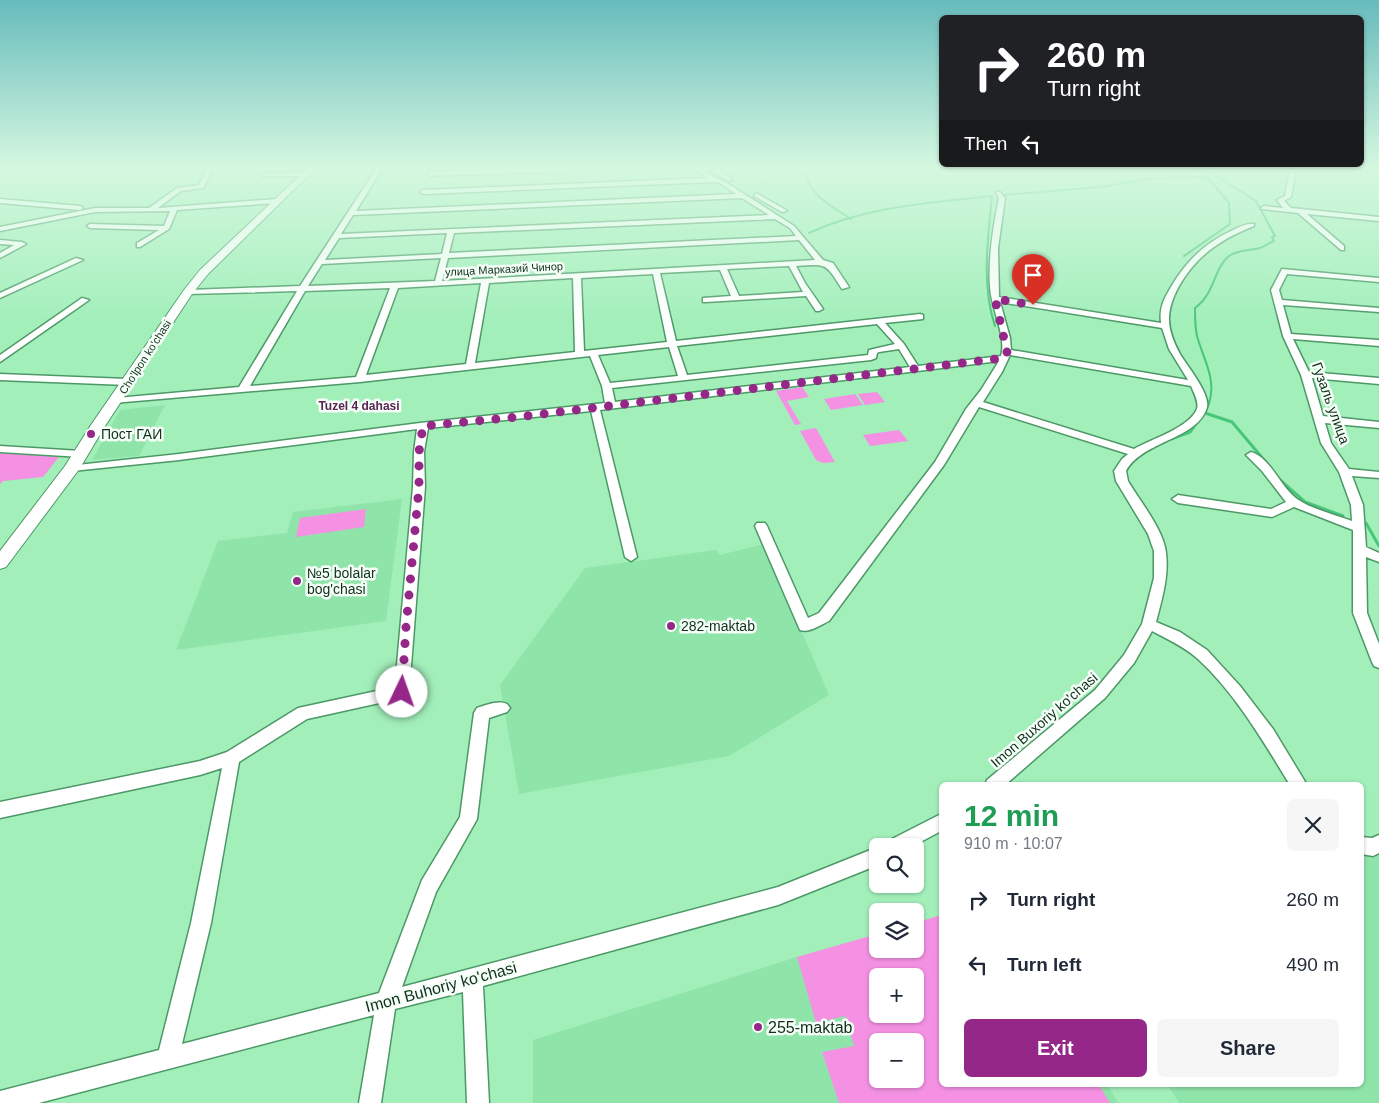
<!DOCTYPE html>
<meta charset="utf-8">
<style>
:root{--surface:#fff;--page:#f6f6f7;--text:#1f2937;--muted:#747a83;--accent:#952788}
body{margin:0;font-family:Helvetica,sans-serif;background:var(--page);color:var(--text);height:100vh;display:flex;flex-direction:column;font-size:19px;white-space:nowrap}
*{box-sizing:border-box;margin:0}
p{font-size:16px;color:var(--muted)}
.icon{flex:none;width:28px;height:28px;fill:none;stroke:currentColor;stroke-width:2;stroke-linecap:round;stroke-linejoin:round}
.map{position:relative;flex:1;overflow:hidden}
.drawer{position:absolute;left:939px;top:782px;width:425px;height:305px;display:flex;flex-direction:column;background:var(--surface);border-radius:8px;box-shadow:0 1px 4px #0004}
.drawer>*{flex:none}
.banner{position:absolute;left:939px;top:15px;width:425px;height:152px;border-radius:8px;box-shadow:0 1px 4px #0004;background:#202124;color:#fff;overflow:hidden}
.fabs{position:absolute;left:869px;top:838px;display:grid;gap:10px}
.fabs a{display:grid;place-items:center;width:55px;height:55px;border-radius:8px;background:var(--surface);box-shadow:0 1px 4px #0004;font-size:25px}
.pin{position:absolute;display:grid;place-items:center;width:42px;height:42px;color:#fff;margin:-51px -21px;border-radius:50% 50% 50% 0;rotate:-45deg;box-shadow:0 0 5px #0007}
.pin .icon{rotate:45deg}
.me{position:absolute;width:55px;margin:-28px;rotate:3deg;stroke-linejoin:round;filter:drop-shadow(0 0 4px #0008)}
.turn{display:flex;align-items:center;gap:18px;height:105px;padding:0 25px;font-size:22px}
.turn .icon{width:65px;height:65px;stroke-width:2.5}
.turn b{display:block;font-size:35px;line-height:42px}
.then{display:flex;align-items:center;height:48px;padding:0 25px;background:#0003;gap:10px;font-size:19px}
.round{display:grid;place-items:center;flex:none;width:52px;height:52px;border-radius:8px;background:var(--page)}
.overview{display:flex;align-items:center;justify-content:space-between;height:85px;padding:0 25px}
h1{font-size:30px;font-weight:800;line-height:38px;color:#1e9e55}
.primary-button{display:flex;gap:10px;margin-top:auto;padding:10px 25px}
.primary-button a{flex:1;height:58px;border-radius:8px;background:var(--accent);color:#fff;font-size:20px;font-weight:800;line-height:58px;text-align:center}
.primary-button a+a{background:var(--page);color:var(--text)}
ul{padding:0;list-style:none}
li{display:flex;align-items:center;gap:15px;height:65px;padding:0 25px}
li div{flex:1}
li b{display:block;font-size:19px}
li em{font-style:normal}
.map>svg:first-child{display:block}
</style>
<div class="map">
<svg width="1379" height="1103" viewBox="0 0 1379 1103">
<rect width="100%" height="100%" fill="#a2efba"/>
<path fill="#8fe4aa" fill-rule="evenodd" d="M165,405L139,456L92,460L120,410Z
M402,499L386,621L176,650L218,541L287,533L293,512Z
M764,544L829,695L729,756L519,794L500,685L585,568L716,550L720,555Z
M1361,841L1379,856V1103H1179L1168,1085H1361Z
M878,949H915L941,1085H1108L1118,1103H533V1040L797,957ZM878,976H915V1014H878ZM878,1041H915V1079H878Z"/>
<path fill="#f491e3" fill-rule="evenodd" d="M802,387L809,397L787,401L801,424L795,425L776,391Z
M877,392L885,402L865,405L858,394Z
M855,394L863,405L831,410L824,399Z
M816,428L835,462L823,463L816,460L800,431Z
M899,430L908,441L870,446L863,435Z
M0,453L59,457L43,477L3,481L0,484Z
M366,509L364,527L296,537L300,518Z
M941,915V1085H1099L1110,1103H839L822,1052L854,1046L845,1016L816,1023L797,957L877,934L878,949H915V923ZM878,976H915V1014H878ZM878,1041H915V1079H878Z"/>
<g fill="none" stroke-linecap="round" stroke-linejoin="round">
<path stroke="#47c67a" stroke-width="2" d="M805,169C805,193 833,207 851,219
M1205,169L1256,201L1275,236L1272,237L1274,241C1269,243 1265,246 1260,248C1249,251 1239,249 1229,256C1213,269 1216,292 1195,308C1195,318 1195,327 1197,336C1203,358 1217,380 1209,403
M1003,195L1100,187L1155,178L1207,177L1197,169
M809,233C866,206 931,203 992,196C988,239 981,284 995,326
M1184,256L1230,224L1229,203L1207,177"/>
<path stroke="#47c67a" stroke-width="3" d="M1209,402L1205,413L1232,422L1270,467
M1171,439L1190,432L1201,417
M1280,480L1305,502L1343,516
M1366,523L1379,546"/>
<g stroke="#4d9867" stroke-width="3">
<path id="street" d="M207,169H213L203,188L181,191L158,208L277,199L280,201L277,203L177,210L169,229L140,247H137V243L159,230L90,228L87,226L90,224L164,226L170,211L95,212L0,231V227L95,208H149L177,188L199,185Z
M376,169H382L356,211L736,194L720,183L713,182L423,194L420,192L423,190L707,178L695,169C705,168 713,178 724,181L794,226L823,260L833,263L849,287L842,289C825,263 828,264 796,266L805,283L823,309L819,311H816L806,296L706,302H703V298L731,296L720,270L660,273L676,341L920,314L923,315V319L885,323L904,344L918,366L1001,356C1007,337 991,308 990,287C988,257 993,227 999,198L996,192H1000L1005,198L998,248L999,297L1161,323C1159,308 1164,299 1171,287C1187,260 1205,243 1233,230C1239,227 1247,223 1254,224V226C1221,239 1197,255 1179,286C1165,312 1166,328 1180,354C1187,366 1210,393 1207,407C1199,439 1142,441 1126,471L1128,481C1139,500 1164,530 1166,553C1169,576 1162,599 1156,622L1180,632L1207,650L1240,686L1273,729L1307,785H1290C1263,741 1236,694 1198,659C1185,647 1167,639 1152,631L1134,663L1105,698L1005,785H985L987,780L1095,690L1124,655L1142,624L1154,578V551L1148,534L1116,481L1114,471L1122,459L1128,454L979,407L944,465L829,621C820,625 810,633 800,630L755,526L757,523H765L767,526L808,618L819,613L935,462L966,409L981,390L999,361L600,410L637,557L631,561L625,557L591,411L428,428L424,452L425,487L409,692L407,696L402,698L307,719L239,762L211,923L182,1044L379,993L422,880L460,817L474,713L477,708C486,705 498,700 507,704L510,708L507,712L489,718L477,819L436,892L402,987L778,887L878,847V865L778,905L483,986L489,1103H467L463,992L395,1009L381,1103H359L374,1015L39,1103H0V1091L159,1050L191,923L222,768L200,775L0,818V802L200,761L227,752L298,708L395,687L413,487L414,452L417,429L179,460L72,471L68,470L66,468L68,466L179,454L420,423L605,403L602,386L590,356L360,382L113,403V399L116,398L239,387L297,291L188,294L184,292L188,290L300,286ZM742,198L769,215L341,234L353,215ZM775,219L790,228L796,236L449,253L454,233ZM447,233L442,254L325,260L339,238ZM799,240L815,260L442,281L448,258ZM441,258L435,281L308,286L322,264ZM789,266L803,292L739,296L727,269ZM653,274L667,342L584,351L581,278ZM573,278L575,352L475,363L489,283ZM481,283L466,364L366,375L398,288ZM390,288L356,377L250,386L305,291ZM1000,302L1162,328L1169,349L1188,380L1011,350L1010,338ZM877,324L895,344L869,350L868,355L687,375L677,346ZM669,347L678,376L610,383L598,355ZM899,349L910,367L615,402L612,388L871,360L876,358L877,353L879,352ZM1010,355L1191,386C1194,393 1199,402 1197,409C1189,428 1151,439 1134,449L983,402L1002,372Z
M526,169H570L567,171L430,176L427,174L430,172Z
M710,169H717L733,180L728,181Z
M1290,169H1296L1291,197L1284,201L1291,208L1379,217V221L1307,214L1344,246V250H1341L1298,213L1262,209L1261,208L1264,206L1283,208L1277,200L1285,196Z
M264,173L306,172L309,174L306,176H262Z
M756,193L786,210L787,211L782,212L754,196Z
M0,199L80,206L83,208L80,210L0,203Z
M0,240L22,242L26,244L0,258V253L14,245L0,244Z
M76,258L83,260L0,298V293Z
M1282,269L1379,278V282L1287,274L1279,290L1282,300L1379,308V312L1283,305L1291,334L1379,340V346L1293,339L1309,372L1379,378V384L1312,378L1323,416L1379,422V428L1325,423L1331,443L1349,469L1379,472V478L1352,476L1363,505L1366,547L1379,553V562L1366,557L1367,613L1379,644V668L1374,666L1372,662L1353,613V530L1294,507L1272,517L1178,503L1172,499L1178,495L1271,509L1286,502L1262,471L1246,455L1251,452C1270,457 1281,488 1297,499C1311,509 1336,515 1352,521L1351,505L1339,472L1321,443L1301,375L1283,336L1271,290Z
M82,298L89,300L0,362V355Z
M0,374L127,379L132,382L127,385L0,380Z
M0,446L81,451L86,454L81,457L0,452Z
M941,814V831L913,846H887L890,840Z
M1379,835V853L1373,856L1361,854V837L1372,838Z"/>
</g>
<g stroke="#4d9867" stroke-width="2">
<path id="secondary" d="M307,169H315L208,274L192,294L105,426L80,468L6,567L0,569V551L65,466L91,425L184,290L200,270Z"/>
</g>
<use href="#street" fill="#fff" fill-rule="evenodd"/>
<use href="#secondary" fill="#fff" fill-rule="evenodd"/>
</g>
<linearGradient id="sky" x2="0" y2="1"><stop stop-color="#67bbbc"/><stop offset="0.52" stop-color="#d5f8e0"/><stop offset="1" stop-color="#d5f8e0" stop-opacity="0"/></linearGradient>
<rect width="1379" height="323" fill="url(#sky)"/>
<g fill="none" stroke-linecap="round" stroke-linejoin="round">
<path stroke="#952788" stroke-width="9" stroke-dasharray="0 16.2" d="M402,692L406,627L419,487V452L423,426L518,417L1004,358L1007,352L995,299L1033,305"/>
</g>
<g fill="#952788" stroke="#f6fef8" stroke-width="2">
<circle cx="91" cy="434" r="5"/>
<circle cx="297" cy="581" r="5"/>
<circle cx="671" cy="626" r="5"/>
<circle cx="758" cy="1027" r="5"/>
</g>
<g text-anchor="middle" dominant-baseline="central" stroke-width="5" stroke-linejoin="round" paint-order="stroke">
<g font-size="11" fill="#10301c" stroke="#f6fef8">
<text transform="translate(504 269) rotate(-3)">улица Марказий Чинор</text>
<text transform="translate(145 357) rotate(-57)">Cho'lpon ko'chasi</text>
</g>
<g font-size="12" font-weight="bold" fill="#5a2552" stroke="#f6fef8">
<text x="359" y="406">Tuzel 4 dahasi</text>
</g>
<g font-size="14" fill="#10301c" stroke="#f6fef8">
<text transform="translate(1331 403) rotate(70)">Гузаль улица</text>
<text transform="translate(1044 720) rotate(-41)">Imon Buxoriy ko'chasi</text>
</g>
<g font-size="14" fill="#10301c" stroke="#f6fef8" text-anchor="start">
<text x="101" y="434">Пост ГАИ</text>
<text x="307" y="573">№5 bolalar<tspan x="307" dy="16">bog'chasi</tspan></text>
<text x="681" y="626">282-maktab</text>
</g>
<g font-size="16" fill="#10301c" stroke="#f6fef8">
<text transform="translate(441 987) rotate(-15)">Imon Buhoriy ko'chasi</text>
</g>
<g font-size="16" fill="#10301c" stroke="#f6fef8" text-anchor="start">
<text x="768" y="1027">255-maktab</text>
</g>
</g>
</svg>
<div class="fabs">
<a><svg class="icon" aria-label="search" viewBox="0 0 24 24"><circle cx="10" cy="10" r="6"/><path d="M15 15l6 6"/></svg></a>
<a><svg class="icon" aria-label="layers" viewBox="0 0 24 24"><path d="M12 4l9 5-9 5-9-5zM3 14l9 5 9-5"/></svg></a>
<a>+</a>
<a>−</a>
</div>
<div class="pin" style="left:1033px;top:305px;background:#d93025"><svg class="icon" aria-label="arrive" viewBox="0 0 24 24"><path d="M6 21V4h12l-3 4 3 4H6"/></svg></div>
<svg class="me" style="left:402px;top:692px" viewBox="-20 -20 40 40"><circle r="19" fill="#fff"/><path d="M0-13L10 11 0 6-10 11z" fill="#952788"/></svg>
<div class="banner">
<div class="turn"><svg class="icon" aria-label="right" viewBox="0 0 24 24"><path d="M7 20v-9h11M14 6l5 5-5 5"/></svg><div><b>260 m</b>Turn right</div></div>
<div class="then">Then<svg class="icon" aria-label="left" viewBox="0 0 24 24"><path d="M17 20v-9H6M10 6l-5 5 5 5"/></svg></div>
</div>
<section class="drawer">
<div class="overview"><div><h1>12 min</h1><p>910 m · 10:07</p></div><a class="round"><svg class="icon" aria-label="close" viewBox="0 0 24 24"><path d="M6 6l12 12M18 6L6 18"/></svg></a></div>
<ul>
<li><svg class="icon" aria-label="right" viewBox="0 0 24 24"><path d="M7 20v-9h11M14 6l5 5-5 5"/></svg><div><b>Turn right</b></div><em>260 m</em></li>
<li><svg class="icon" aria-label="left" viewBox="0 0 24 24"><path d="M17 20v-9H6M10 6l-5 5 5 5"/></svg><div><b>Turn left</b></div><em>490 m</em></li>
</ul>
<div class="primary-button"><a>Exit</a><a>Share</a></div>
</section>
</div>
